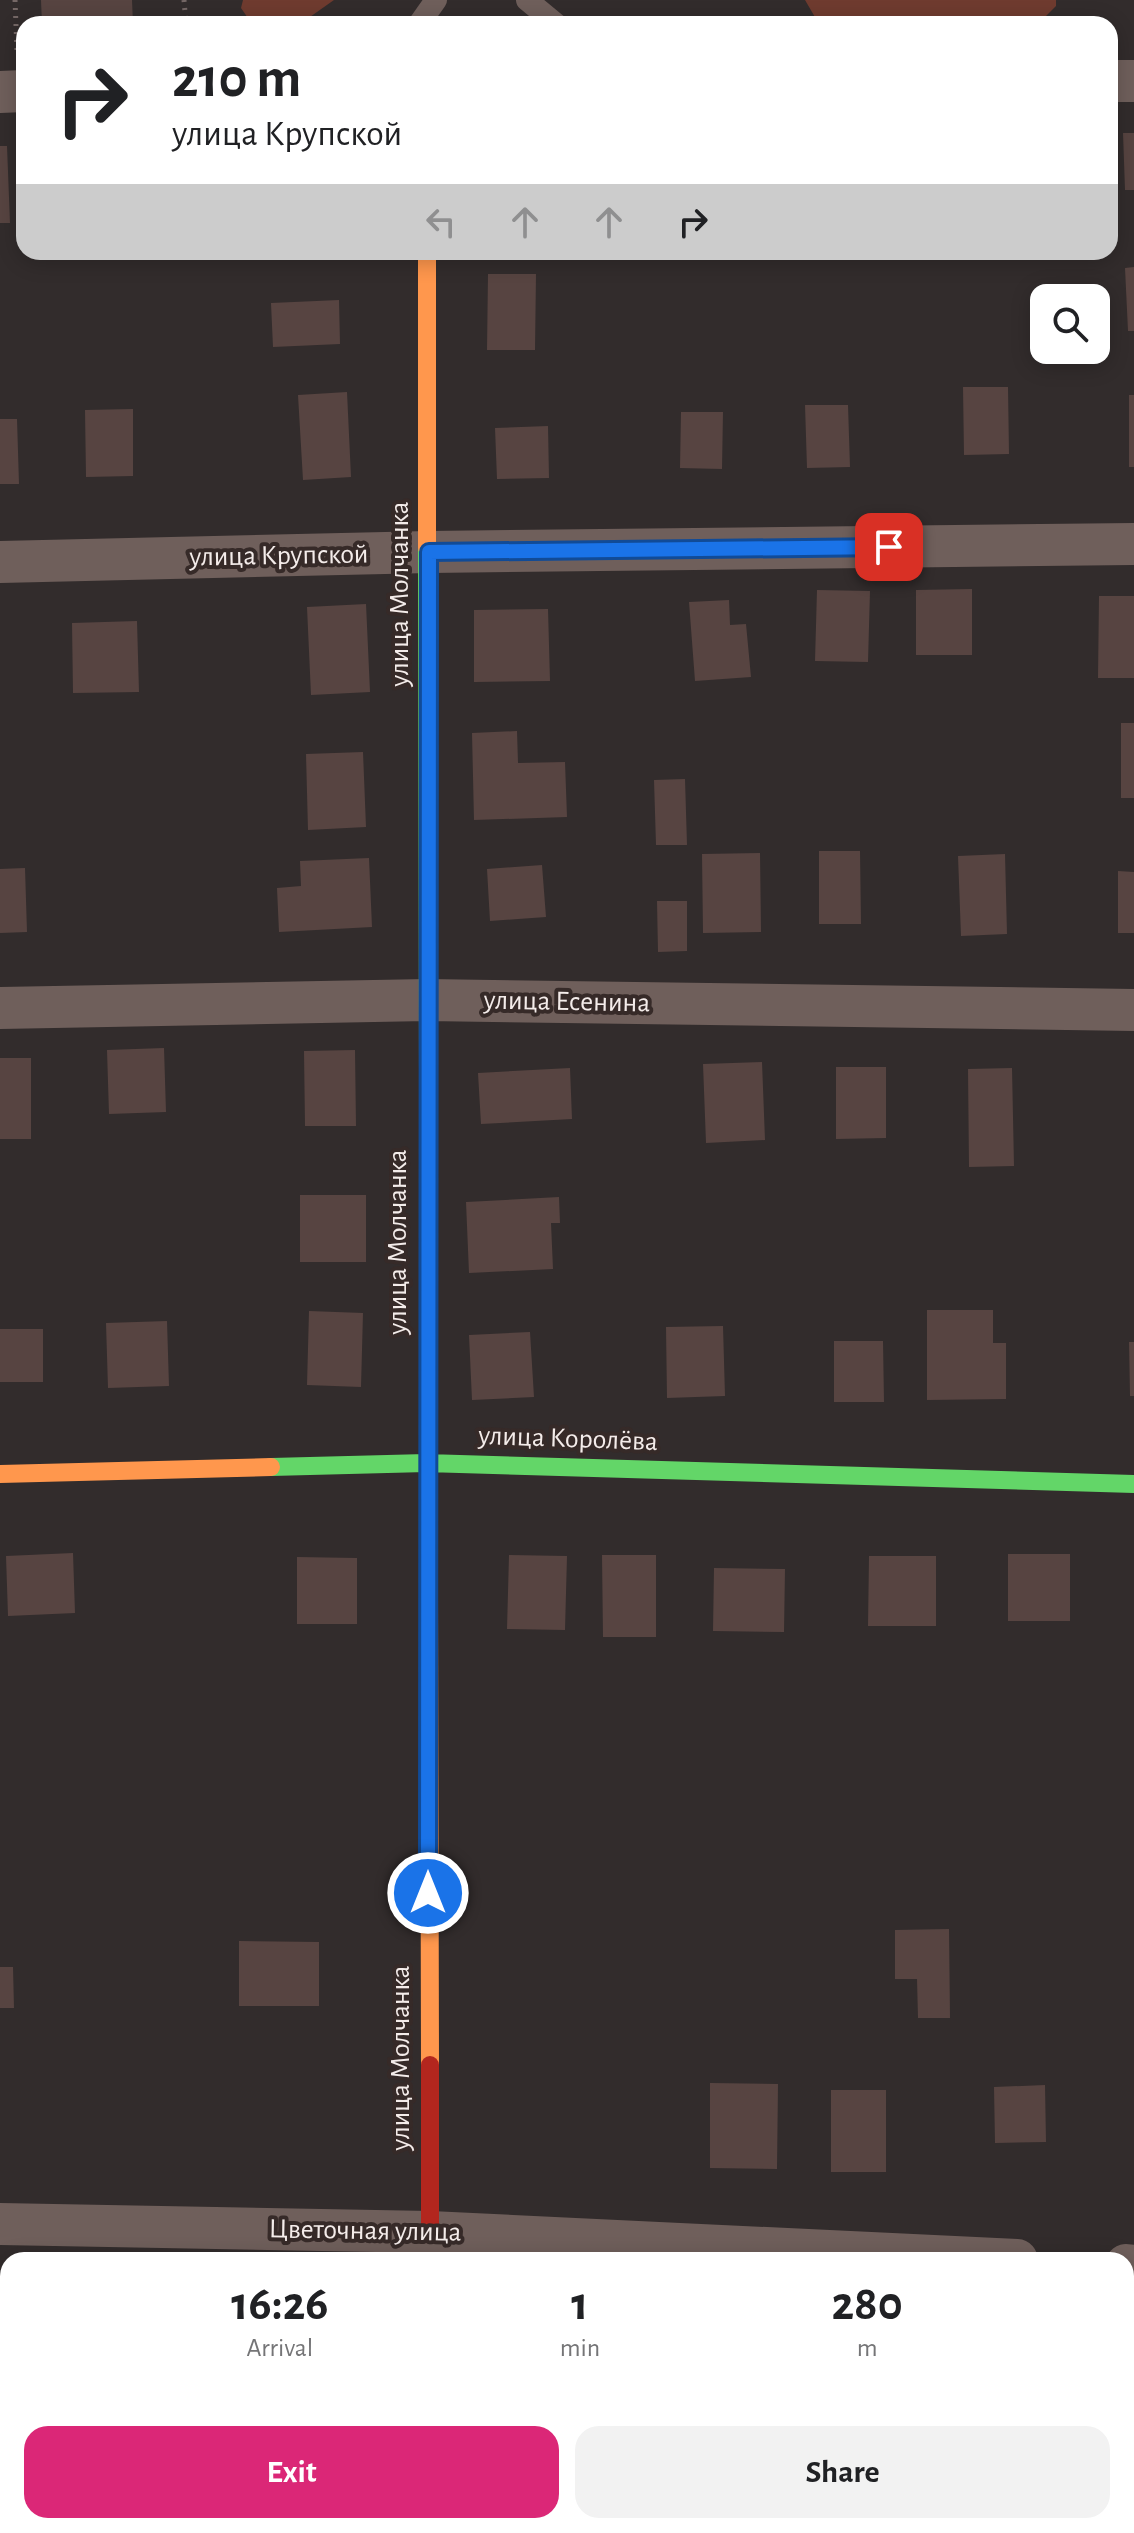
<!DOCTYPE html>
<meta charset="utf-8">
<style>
:root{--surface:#fff;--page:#f2f2f2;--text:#202124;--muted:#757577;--accent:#db2777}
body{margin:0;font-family:"Alegreya Sans",sans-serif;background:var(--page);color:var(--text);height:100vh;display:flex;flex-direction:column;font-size:30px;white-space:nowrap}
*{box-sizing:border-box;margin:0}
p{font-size:26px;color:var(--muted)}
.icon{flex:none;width:44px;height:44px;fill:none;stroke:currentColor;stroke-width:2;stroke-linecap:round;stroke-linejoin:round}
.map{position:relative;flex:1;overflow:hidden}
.side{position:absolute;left:0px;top:2252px;width:1134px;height:282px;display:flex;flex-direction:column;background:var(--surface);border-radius:24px 24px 0 0;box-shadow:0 4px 20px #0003}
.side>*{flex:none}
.top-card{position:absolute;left:16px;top:16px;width:1102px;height:244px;border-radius:24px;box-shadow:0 4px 20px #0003;background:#fff;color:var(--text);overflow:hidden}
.fabs{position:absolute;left:1030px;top:284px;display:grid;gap:16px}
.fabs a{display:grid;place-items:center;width:80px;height:80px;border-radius:16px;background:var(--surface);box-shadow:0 4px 20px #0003;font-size:40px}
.pin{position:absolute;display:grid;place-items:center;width:68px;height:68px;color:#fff;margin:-34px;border-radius:16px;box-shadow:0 4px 12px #0006}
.me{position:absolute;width:88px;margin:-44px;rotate:0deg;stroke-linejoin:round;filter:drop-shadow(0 0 6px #0008)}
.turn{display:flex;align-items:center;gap:28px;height:168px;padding:0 24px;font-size:36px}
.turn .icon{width:104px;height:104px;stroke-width:2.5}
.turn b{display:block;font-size:56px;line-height:68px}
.lanes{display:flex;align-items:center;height:76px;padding:0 24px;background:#0003;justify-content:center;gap:40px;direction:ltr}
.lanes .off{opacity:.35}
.eta{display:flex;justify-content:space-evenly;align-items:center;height:136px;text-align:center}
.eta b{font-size:48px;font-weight:700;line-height:56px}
.cta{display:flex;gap:16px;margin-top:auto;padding:16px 24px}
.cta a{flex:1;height:92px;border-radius:24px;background:var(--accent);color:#fff;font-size:32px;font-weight:700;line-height:92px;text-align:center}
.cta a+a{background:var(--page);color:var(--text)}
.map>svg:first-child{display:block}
</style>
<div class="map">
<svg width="1134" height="2533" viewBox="0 0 1134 2533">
<rect width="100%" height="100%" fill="#322c2c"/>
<path fill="#6f3b2f" d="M243,0H334L300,24H252L241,8Z
M805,0H1056V6L1039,23L819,24Z"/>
<path fill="#574441" d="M41,0H132L133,24H42Z
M1123,133H1134V190H1125Z
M0,146H7L10,223H0Z
M1134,267V331H1128L1125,268Z
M488,274H536L535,350H487Z
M339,300L340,344L273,347L271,303Z
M963,387H1008L1009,454L964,455Z
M347,392L351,477L303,480L298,395Z
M1129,395H1134V467H1129Z
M805,405H848L850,467L807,468Z
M133,409V476L86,477L85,410Z
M681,412H723L722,469L680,468Z
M0,419H17L19,484H0Z
M548,426L549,478L497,479L495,428Z
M972,589V655H916V590Z
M817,590L870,591L868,662L815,661Z
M1099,596H1134V678H1098Z
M729,600L730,625L746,624L751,677L695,681L689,602Z
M366,604L370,692L311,695L307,607Z
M548,609L550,681L474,682V610Z
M137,621L139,692L73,693L72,623Z
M1121,723H1134V798H1121Z
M517,731L518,763L565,762L567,817L474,820L472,733Z
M363,752L366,827L308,830L306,754Z
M685,779L687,845H656L654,780Z
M819,851H860L861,924H819Z
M760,853L761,932L703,933L702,854Z
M1005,854L1007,934L961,936L958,856Z
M369,858L372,927L279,932L277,888L301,886L300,861Z
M542,865L546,917L490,921L487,869Z
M25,868L27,932L0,933V869Z
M1118,871L1134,872V933H1118Z
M657,901H687V951L658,952Z
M164,1048L166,1112L109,1114L107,1050Z
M355,1050L356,1126H305L304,1051Z
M0,1058H31V1139H0Z
M762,1062L765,1140L706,1143L703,1064Z
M836,1067H886V1138L836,1139Z
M570,1068L572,1119L481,1124L478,1073Z
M1012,1068L1014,1166L969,1167L968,1069Z
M300,1195H366V1262H300Z
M559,1197L560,1223H551L553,1269L469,1273L466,1202Z
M927,1310H993V1343H1006V1399L927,1400Z
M309,1311L363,1313L361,1387L307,1385Z
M167,1321L169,1386L108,1388L106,1323Z
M723,1326L725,1396L667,1398L666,1327Z
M0,1329H43V1382H0Z
M530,1332L534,1397L472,1400L469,1335Z
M834,1341H883L884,1402H834Z
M1129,1342H1134V1396H1130Z
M73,1553L75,1613L8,1616L6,1556Z
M1008,1554H1070V1621H1008Z
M509,1555L567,1556L565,1630L507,1629Z
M602,1555H656V1637H603Z
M869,1556H936V1626H868Z
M297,1557L357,1558V1624H297Z
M714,1568L785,1569L784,1632L713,1631Z
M949,1929L950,2018H918L917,1979H895V1930Z
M239,1941L319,1942V2006H239Z
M0,1967H13L14,2008H0Z
M710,2083L778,2084L777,2169L710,2168Z
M1045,2085L1046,2142L995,2143L994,2087Z
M831,2090H886V2172H831Z
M64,2526H131L130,2533H63Z"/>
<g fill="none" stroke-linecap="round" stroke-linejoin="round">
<path stroke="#756866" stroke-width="5" stroke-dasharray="2 6" stroke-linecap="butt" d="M15,0L17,51
M184,0L186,24"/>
<path stroke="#6f5f5b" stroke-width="22" d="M527,0L556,24
M419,24L436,0"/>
<path stroke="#6f5f5b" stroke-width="42" d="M1110,81H1134
M0,92L24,91
M0,562L429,552L1134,544
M0,1008L427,1000L1134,1010
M0,2224L430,2232L1017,2260
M1126,2265L1134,2266"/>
<path stroke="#63d668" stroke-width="18" d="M427,548L429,1593
M271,1467L426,1463L1134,1484"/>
<path stroke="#ff974d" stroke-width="18" d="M427,252V548
M0,1474L271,1467
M429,1593L430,2065"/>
<path stroke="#b3261e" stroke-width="18" d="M430,2065V2232"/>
</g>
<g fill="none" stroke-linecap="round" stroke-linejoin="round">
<g stroke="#114b97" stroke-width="20">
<path id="route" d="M428,1893L429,552L889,547"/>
</g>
<use href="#route" stroke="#1a73e8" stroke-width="14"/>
</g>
<g text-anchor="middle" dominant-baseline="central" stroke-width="8" stroke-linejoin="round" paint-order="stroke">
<g font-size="28" fill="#f4ecea" stroke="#362a28">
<text transform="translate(279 556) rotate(-1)">улица Крупской</text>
<text transform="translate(400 594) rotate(-90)">улица Молчанка</text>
<text transform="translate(567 1002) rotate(1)">улица Есенина</text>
<text transform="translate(398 1242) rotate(-90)">улица Молчанка</text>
<text transform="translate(568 1439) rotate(2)">улица Королёва</text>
<text transform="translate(401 2058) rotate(-90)">улица Молчанка</text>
<text transform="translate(365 2231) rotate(1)">Цветочная улица</text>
</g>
</g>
</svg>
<div class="fabs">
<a><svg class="icon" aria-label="search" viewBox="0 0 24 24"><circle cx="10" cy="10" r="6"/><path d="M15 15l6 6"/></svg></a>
</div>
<div class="pin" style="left:889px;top:547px;background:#d93025"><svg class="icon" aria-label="arrive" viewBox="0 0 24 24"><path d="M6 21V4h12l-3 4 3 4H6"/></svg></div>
<svg class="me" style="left:428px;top:1893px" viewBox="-20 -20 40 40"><circle r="17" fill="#1a73e8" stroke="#fff" stroke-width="3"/><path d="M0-11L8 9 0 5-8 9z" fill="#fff"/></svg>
<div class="top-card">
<div class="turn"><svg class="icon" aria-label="right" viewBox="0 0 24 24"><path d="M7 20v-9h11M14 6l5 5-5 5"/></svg><div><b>210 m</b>улица Крупской</div></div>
<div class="lanes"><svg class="icon off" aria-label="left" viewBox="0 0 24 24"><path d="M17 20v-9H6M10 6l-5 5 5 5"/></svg><svg class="icon off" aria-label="ahead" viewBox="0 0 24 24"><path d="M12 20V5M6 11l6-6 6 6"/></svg><svg class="icon off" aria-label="ahead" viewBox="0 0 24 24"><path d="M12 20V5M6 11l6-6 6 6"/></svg><svg class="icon" aria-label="right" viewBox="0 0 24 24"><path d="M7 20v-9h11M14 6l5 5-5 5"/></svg></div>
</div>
<section class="side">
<div class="eta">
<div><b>16:26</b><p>Arrival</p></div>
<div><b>1</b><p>min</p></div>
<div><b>280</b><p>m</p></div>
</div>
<div class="cta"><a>Exit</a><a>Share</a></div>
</section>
</div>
